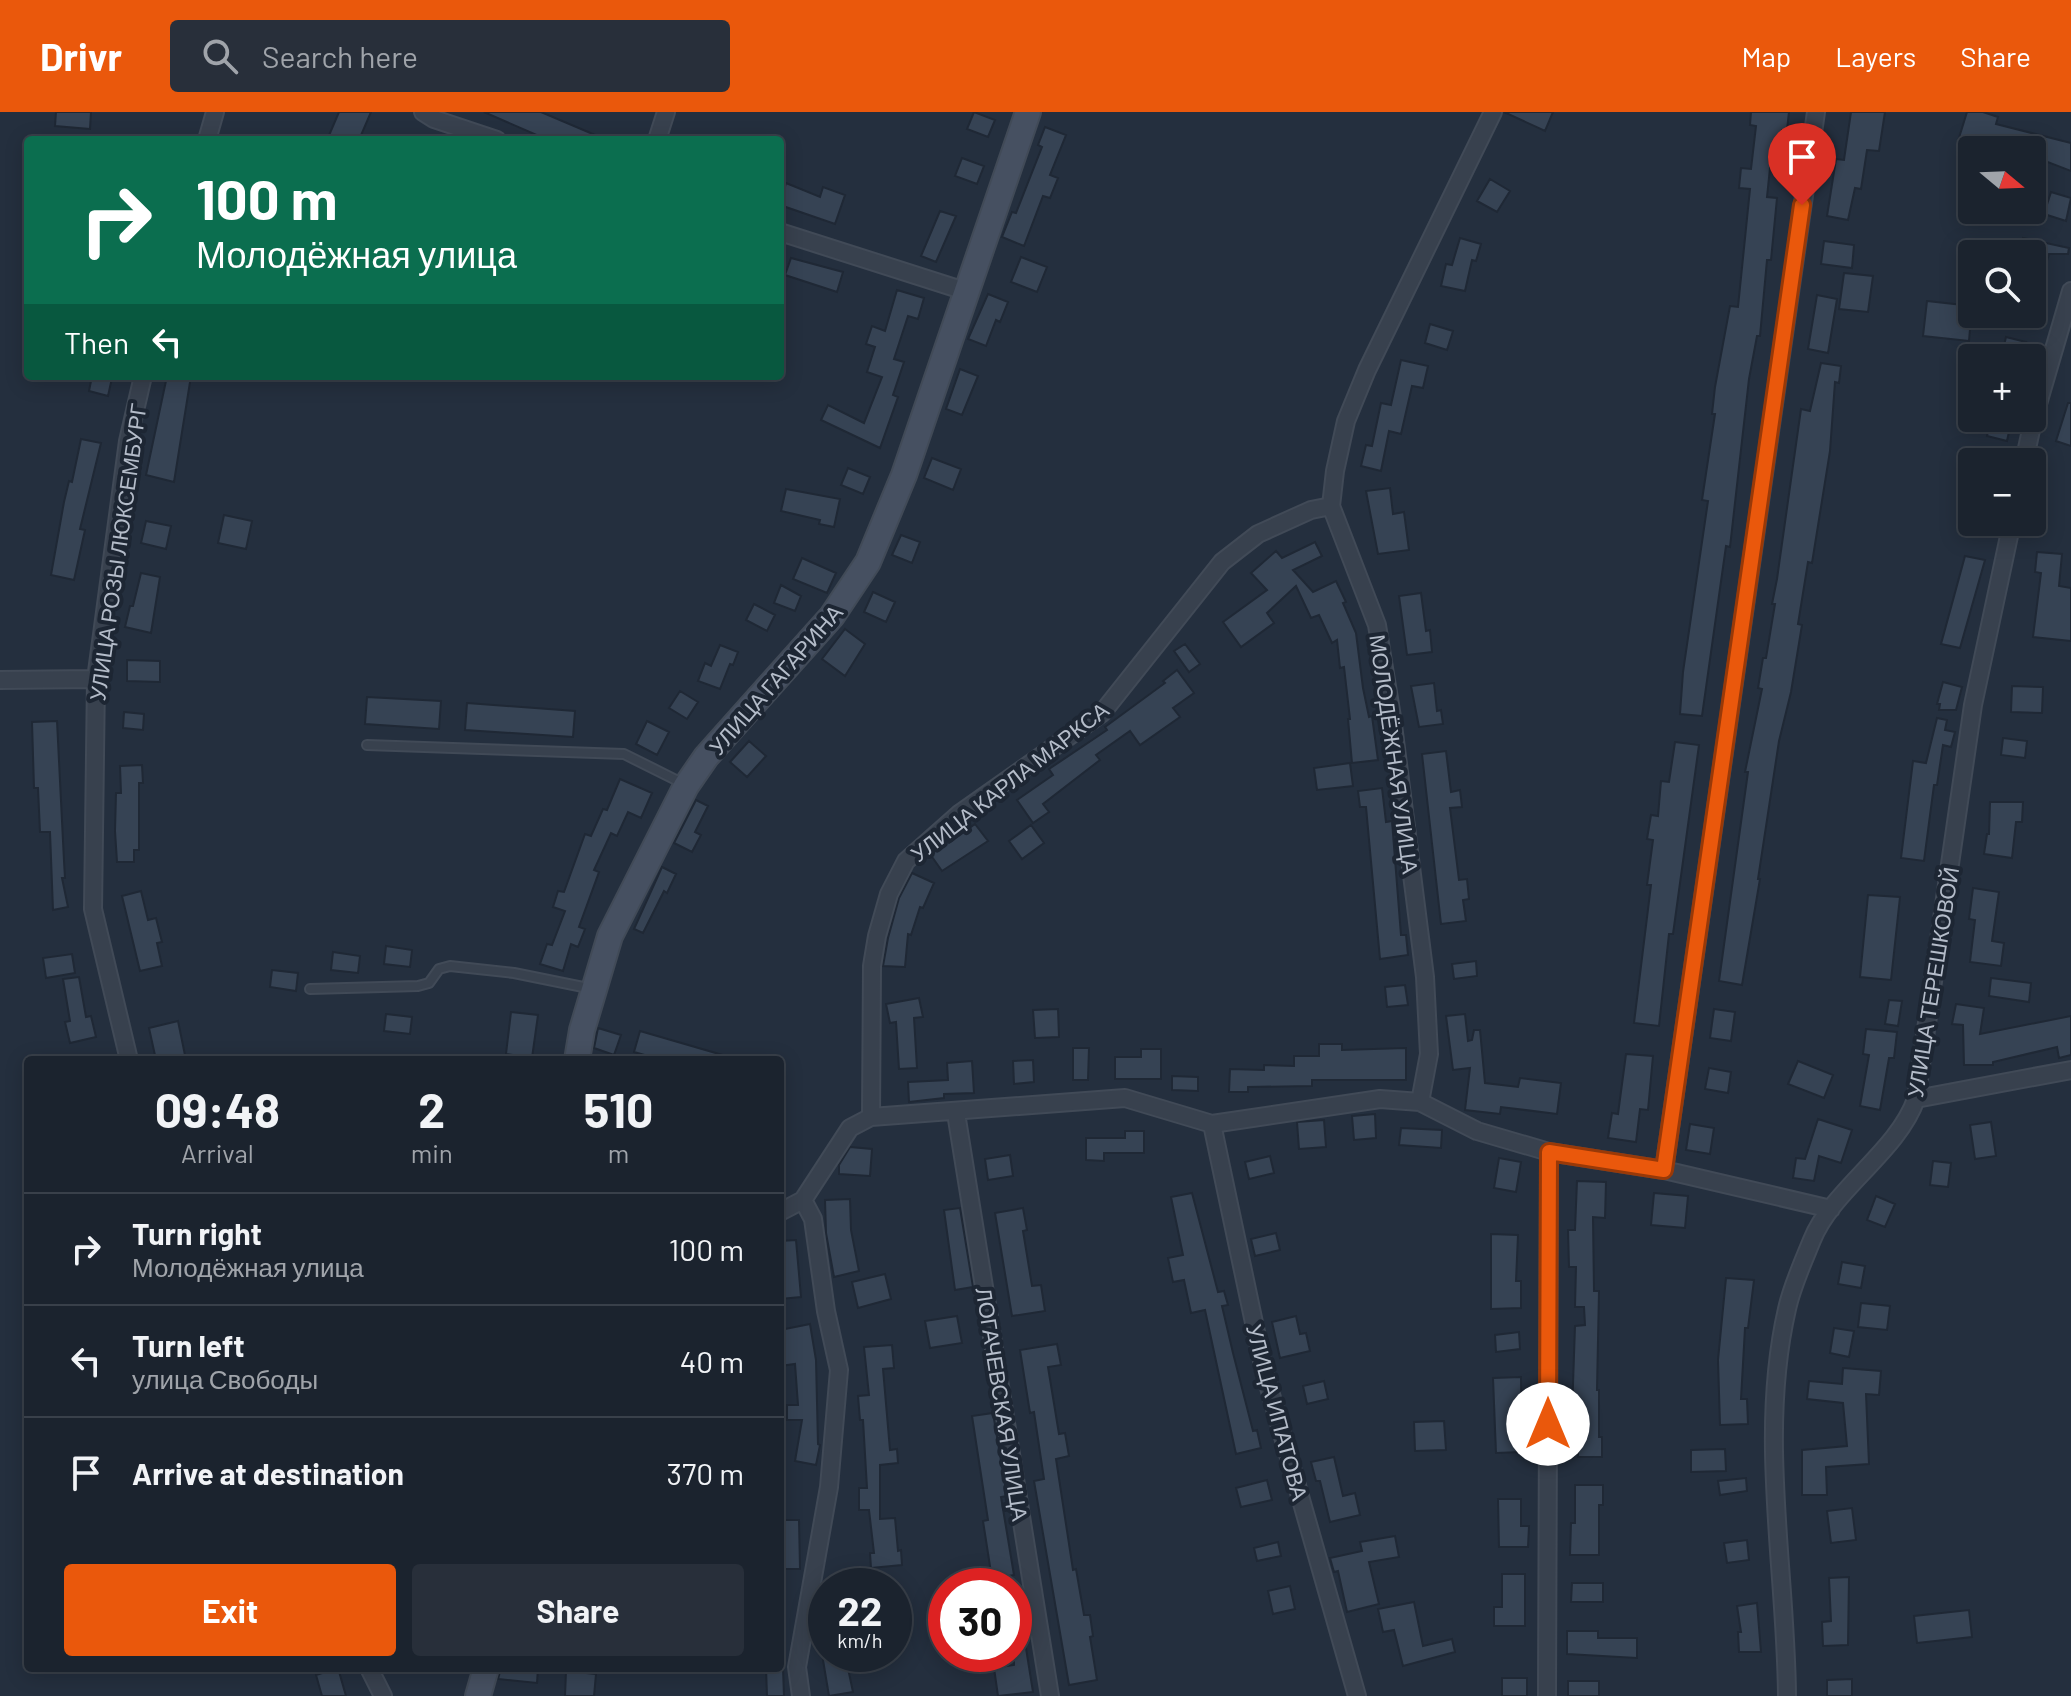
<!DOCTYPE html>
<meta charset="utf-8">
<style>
:root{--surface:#1b232e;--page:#282f3a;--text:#f1f3f6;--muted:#a0a4aa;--line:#39404a;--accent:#ea580c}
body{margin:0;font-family:Barlow,sans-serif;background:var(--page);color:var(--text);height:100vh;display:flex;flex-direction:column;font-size:30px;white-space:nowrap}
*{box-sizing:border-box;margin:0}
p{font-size:26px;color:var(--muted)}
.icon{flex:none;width:44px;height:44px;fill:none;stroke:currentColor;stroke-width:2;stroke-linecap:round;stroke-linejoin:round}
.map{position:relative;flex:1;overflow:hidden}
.side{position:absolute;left:24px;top:944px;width:760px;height:616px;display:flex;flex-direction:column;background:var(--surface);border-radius:8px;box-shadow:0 4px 20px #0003,0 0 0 2px var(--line)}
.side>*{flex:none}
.hud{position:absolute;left:24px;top:24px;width:760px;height:244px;border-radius:8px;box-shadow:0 4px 20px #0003,0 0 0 2px var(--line);background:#0b6e4f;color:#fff;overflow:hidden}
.needle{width:52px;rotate:109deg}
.buttons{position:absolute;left:1958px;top:24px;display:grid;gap:16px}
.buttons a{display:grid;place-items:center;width:88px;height:88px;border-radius:8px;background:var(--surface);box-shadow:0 4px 20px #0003,0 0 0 2px var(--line);font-size:40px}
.speed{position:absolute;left:808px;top:1456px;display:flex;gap:16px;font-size:40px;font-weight:700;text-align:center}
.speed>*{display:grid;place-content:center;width:104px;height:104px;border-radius:50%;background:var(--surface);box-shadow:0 4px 20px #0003,0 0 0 2px var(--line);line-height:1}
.speed small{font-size:20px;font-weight:400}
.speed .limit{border:12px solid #d22;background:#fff;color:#111}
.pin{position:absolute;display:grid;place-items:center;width:68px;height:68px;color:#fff;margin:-82px -34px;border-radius:50% 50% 50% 0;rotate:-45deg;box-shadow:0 0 8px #0007}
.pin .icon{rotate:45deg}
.me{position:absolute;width:88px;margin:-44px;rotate:0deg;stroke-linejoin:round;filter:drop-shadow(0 0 6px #0008)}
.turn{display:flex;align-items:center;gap:28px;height:168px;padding:0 40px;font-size:36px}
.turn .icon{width:104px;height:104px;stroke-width:2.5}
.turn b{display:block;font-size:56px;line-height:68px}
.then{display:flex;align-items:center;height:76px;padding:0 40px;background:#0003;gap:16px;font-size:30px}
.eta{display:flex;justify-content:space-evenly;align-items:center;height:136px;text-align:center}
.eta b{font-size:48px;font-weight:700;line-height:56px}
.primary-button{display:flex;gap:16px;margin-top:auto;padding:16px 40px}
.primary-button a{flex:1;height:92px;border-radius:8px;background:var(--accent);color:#fff;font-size:32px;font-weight:700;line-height:92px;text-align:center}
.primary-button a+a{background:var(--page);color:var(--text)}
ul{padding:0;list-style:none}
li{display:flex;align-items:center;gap:24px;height:112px;padding:0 40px;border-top:2px solid var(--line)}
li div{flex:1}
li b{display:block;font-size:30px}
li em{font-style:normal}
header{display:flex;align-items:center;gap:48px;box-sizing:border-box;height:112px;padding:0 40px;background:var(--accent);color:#fff}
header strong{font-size:38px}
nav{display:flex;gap:44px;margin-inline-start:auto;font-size:28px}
.search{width:560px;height:72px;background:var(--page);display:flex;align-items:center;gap:20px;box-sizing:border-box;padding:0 28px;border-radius:8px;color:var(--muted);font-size:30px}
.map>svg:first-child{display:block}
</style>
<header>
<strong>Drivr</strong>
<div class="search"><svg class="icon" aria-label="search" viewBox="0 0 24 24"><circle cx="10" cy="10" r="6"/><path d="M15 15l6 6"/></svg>Search here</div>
<nav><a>Map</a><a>Layers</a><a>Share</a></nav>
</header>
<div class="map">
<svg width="2071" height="1584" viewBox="0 0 2071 1584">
<rect width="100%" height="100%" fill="#242f3e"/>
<path fill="#364354" stroke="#1f2835" stroke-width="2" d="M56,0H91L90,17L55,14Z
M339,0H371L359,28H327Z
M484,0H541L607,28H548Z
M974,0L995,8L988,25L967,17Z
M1504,0H1553L1545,19Z
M1751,0H1789L1787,18H1782L1778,57L1770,56L1767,85L1777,86L1771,148H1767L1760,224H1757L1749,267L1730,435L1726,434L1702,604L1680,602L1683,560L1708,389L1702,388L1715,302H1712L1715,275L1730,194L1738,195L1750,77L1739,76L1741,56L1751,57L1756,14L1750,13Z
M1851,0H1885L1879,39L1867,38L1861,77L1855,76L1848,108L1827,104L1836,47L1844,48Z
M1967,0H1983L1998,5L1996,12L2071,31V59L2032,44V38H1987L1958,29Z
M1045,15L1066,23L1050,63L1058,66L1050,86L1043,84L1024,134L1002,125L1012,100L1016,101L1042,35L1038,33Z
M962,46L984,54L977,72L955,64Z
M1490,67L1510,79L1497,100L1477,89Z
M786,71L820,85L823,75L845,83L835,112L780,93Z
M2051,80L2071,86L2066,109L2044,102Z
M940,99L956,104L936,150L921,144Z
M1460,126L1481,132L1476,149L1472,148L1465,179L1441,174L1446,152L1452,153Z
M2023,126L2069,136L2068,142H2049L2037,182L2032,181V142H2020Z
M1824,129L1854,133L1852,156L1821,152Z
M1021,145L1047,155L1037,180L1011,170Z
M791,146L843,160L837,180L785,163Z
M1844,161L1873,164L1868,200L1839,197Z
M897,178L924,186L918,207L908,204L894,247L904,250L893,283L898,285L880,336L821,308L828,293L864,311L882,265L867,260L875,235L866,232L872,214L885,219Z
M988,182L1008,190L1000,210L996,208L986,234L968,227Z
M1817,183L1837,187L1828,241L1808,237Z
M1927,189L1972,194L1969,229L1923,224Z
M1430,212L1453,219L1447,238L1425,231Z
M2006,225L2026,230L2022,246H2001Z
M1401,248L1428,254L1423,276L1412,274L1401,322L1389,319L1381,359L1361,354L1366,333L1372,334L1381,291L1391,293Z
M1821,251L1841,254L1839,271L1835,270L1830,339L1812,451L1808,450L1798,512L1802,513L1791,580L1779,629L1758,767H1760L1742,873L1719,869L1748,660H1745L1762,577L1758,576L1763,546H1766L1775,492H1772L1777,467L1801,297L1810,299Z
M960,257L978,264L962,303L946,297Z
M92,264L112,266L108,284L89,279Z
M167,264H191L174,370L146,363Z
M2068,291H2071V334L2056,329Z
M1991,306H2012L2007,329L1987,324Z
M81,327L101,331L80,417L85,418L74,468L51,463L64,390L69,369L72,370Z
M932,346L961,357L953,378L924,366Z
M848,356L870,365L863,382L841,373Z
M1390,376L1393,402L1404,400L1409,438L1378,442L1366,379Z
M786,377L840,387L834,415L819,412L820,408L781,399Z
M224,403L252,409L246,437L218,431Z
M146,409L171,414L166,437L141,431Z
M901,423L920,430L912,451L892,443Z
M1315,430L1322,444L1293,458L1313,480L1336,469L1346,490L1343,491L1356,521L1363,576L1369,605L1372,604L1378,648L1352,651L1348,607H1350L1344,555L1340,556L1337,528L1332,531L1319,503L1311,506L1296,474L1267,501L1274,511L1241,535L1223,510L1267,478L1251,461L1276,439L1282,446Z
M2037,440L2062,442L2059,474L2071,476V529L2033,525L2041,461L2035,460Z
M1965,444L1985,448L1960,536L1941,532Z
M802,446L836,461L827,481L793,467Z
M141,461L160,465L151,521L125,515L130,494H133Z
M781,473L801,484L795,499L774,491Z
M873,480L895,490L886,510L864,500Z
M1421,481L1426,519L1430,518L1432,540L1407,543L1399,484Z
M754,492L775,503L767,519L746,508Z
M845,517L865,532L845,564L822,547Z
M1185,532L1200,552L1189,560L1174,539Z
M720,533L738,540L733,553L730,552L720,577L698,569L705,551L711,554Z
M127,548L160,549V570L127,569Z
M1177,558L1194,581L1173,596L1180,605L1140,633L1130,619L1096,643L1100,648L1043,692L1049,700L1033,711L1017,688L1053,663L1049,657L1107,618L1105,615L1165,571L1163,569Z
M1943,570L1962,575L1956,598H1939L1940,592H1937Z
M1434,571L1437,599L1441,598L1443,612L1419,615L1411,574Z
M2012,574L2043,575L2042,601L2011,600Z
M680,579L698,590L687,607L669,596Z
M367,585L441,589L439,617L365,612Z
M467,591L575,599L573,625L465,618Z
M124,600L144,602L143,618L123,616Z
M1937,606L1947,608L1945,618L1955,620L1951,635L1943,633L1937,673H1934L1924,749L1901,746L1913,649L1926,651Z
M57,609L64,749L65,766H62L68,795L53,798L50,720H40L38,676H34L32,610Z
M647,609L669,620L657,643L636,632Z
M2003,626L2027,629L2025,646L2001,643Z
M749,629L766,644L747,665L730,650Z
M1675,630L1699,633L1673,822H1669L1659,914L1634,911L1651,773H1647L1653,728L1647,727L1651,703L1658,704L1661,669L1669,670Z
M1446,639L1451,680L1460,678L1462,695L1450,696L1459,768L1467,767L1469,787L1463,788L1466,809L1441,812L1422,642Z
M1350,651L1353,674L1317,678L1314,656Z
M142,653L143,671H139V738H134V750H117L115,719L116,681H121L120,654Z
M620,667L652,681L641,706L628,700L617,724L611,721L594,758L599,760L579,815L585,817L578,835L571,832L563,859L540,852L547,832L552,833L565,799L553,795L558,779L564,780L585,722L591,724L603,697L607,698Z
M1382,676L1386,710L1392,709L1401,823H1406L1408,843L1380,847L1366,695H1360L1358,679Z
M696,688L708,694L695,720L701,723L692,740L674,731Z
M1990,690H2023L2022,710H2016L2012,746L1984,742L1987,722H1989Z
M975,712L988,729L942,759L930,742L946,728L949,731Z
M1031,713L1044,731L1022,747L1009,729Z
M662,755L676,762L667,781L664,779L643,821L634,817Z
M912,761L934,771L923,796L920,795L911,823L908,822L905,855L883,854L888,826L899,786Z
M1973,776L1999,780L1992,829L2004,831L2001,854L1970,850L1975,808L1969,807Z
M141,779L148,808L156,806L162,830L157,831L162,854L140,859L122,784Z
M1868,783L1900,785L1891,868L1860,865Z
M386,834L412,838L410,855L384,852Z
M333,840L360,844L358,861L331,858Z
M72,842L75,861L46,866L43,846Z
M1476,849L1477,864L1454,867L1452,852Z
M272,858L298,861L296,879L270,875Z
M79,865L86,905L91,904L96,925L70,931L65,910L70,909L63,867Z
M1991,866L2031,871L2029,890L1989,884Z
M1405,873L1408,893L1387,895L1385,875Z
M919,886L923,905L914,906L917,956L899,957L896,910L890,911L886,892Z
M1889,888L1902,889L1898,914L1885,912Z
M1956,892L1984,896L1980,922L2071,904V943L2059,946L2057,935L1993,950V953H1964L1963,913L1952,912Z
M1058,897L1059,925L1035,926L1033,898Z
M1714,897L1735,900L1731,929L1710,926Z
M511,900L538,903L532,946L506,942Z
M386,902L412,905L410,922L384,919Z
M1465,902L1468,929L1472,928L1474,918H1480L1485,971L1518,975L1520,966L1561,971L1557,1002L1501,995L1500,1002L1465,998L1470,956L1453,958L1446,904Z
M178,909L186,948H156L149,916Z
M598,916L621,923L614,943L594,936Z
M1866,917L1897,920L1894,946H1889L1880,998L1860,994L1869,943L1863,942Z
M640,919L726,944L725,948H662L634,940Z
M1319,932H1342V938L1406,936V968H1312V974L1248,975V980H1229L1230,957L1264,958V953L1294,954V944H1319Z
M1073,936H1089L1088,968H1073Z
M1141,937H1161V967H1115V945H1141Z
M1626,942L1653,944L1648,998L1640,997L1636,1030L1608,1026L1612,1001L1618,1002Z
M1033,948L1034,970L1014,972L1013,949Z
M972,949L974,981L944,982V986L909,990L908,970L948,968L947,951Z
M1798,949L1833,963L1824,986L1788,972Z
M1709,956L1731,960L1728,981L1705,977Z
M1172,964L1198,965V979L1172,978Z
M1375,1002L1376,1026L1354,1028L1352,1004Z
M1818,1007L1852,1018L1841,1051L1819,1044L1814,1069L1793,1066L1796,1046L1805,1047Z
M1324,1008L1326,1035L1299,1037L1297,1010Z
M1991,1010L1996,1044L1975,1047L1970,1013Z
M1690,1012L1714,1016L1710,1042L1686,1038Z
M1401,1016L1442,1018L1441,1036L1399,1033Z
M1125,1019H1144V1041H1104V1049L1086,1048V1026H1125Z
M850,1035L872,1037L870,1064L839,1062V1053Z
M1010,1043L1013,1064L988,1068L985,1047Z
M1270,1044L1274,1061L1249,1067L1245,1050Z
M1499,1046L1521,1050L1516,1080L1494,1076Z
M1933,1049L1951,1051L1948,1075L1930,1073Z
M1577,1069L1606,1070L1605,1106L1593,1105L1594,1179H1599L1597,1278H1599V1325H1602V1345H1578V1301H1572L1575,1214L1585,1213L1584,1195H1575L1576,1155H1569L1568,1118H1575Z
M1192,1081L1218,1180L1224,1179L1228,1193L1222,1194L1233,1241L1253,1319L1257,1318L1261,1336L1236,1342L1205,1198L1191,1201L1184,1168L1173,1170L1168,1146L1183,1143L1171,1085Z
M1654,1081L1688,1084L1685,1116L1651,1113Z
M1876,1084L1895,1092L1885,1115L1867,1108Z
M850,1087L851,1118L859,1159L834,1165L826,1121L825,1088Z
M960,1096L973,1175L955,1178L944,1098Z
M1023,1096L1027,1118L1023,1119L1032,1174L1041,1173L1045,1199L1012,1204L995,1101Z
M1276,1121L1280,1138L1255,1144L1251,1127Z
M1491,1122L1518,1123L1516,1169H1521V1196L1491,1197Z
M796,1128L801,1185L780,1187V1129Z
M1842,1150L1865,1154L1861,1176L1838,1172Z
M885,1162L891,1187L858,1196L852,1170Z
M1726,1166L1754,1168L1748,1216H1745L1741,1287H1747L1748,1312L1720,1313L1718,1248Z
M1861,1191L1890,1194L1887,1218L1858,1215Z
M957,1204L962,1231L930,1236L925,1209Z
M1296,1204L1300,1222L1306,1221L1310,1239L1280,1246L1272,1210Z
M810,1212L816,1248L818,1332L820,1333L816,1353L795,1349L802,1308H787V1293H798L795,1252L780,1254V1218Z
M1834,1216L1854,1219L1849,1245L1830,1241Z
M1519,1220L1520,1237L1496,1240L1495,1223Z
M1057,1232L1061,1253L1048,1255L1059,1322L1065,1321L1069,1344L1056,1347L1073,1458L1076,1457L1084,1503H1090L1093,1524L1090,1525L1097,1568L1069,1573L1034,1369L1044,1367L1034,1300L1030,1301L1020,1238Z
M892,1233L894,1256L883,1257L890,1338L897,1337L898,1351L880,1353V1407L895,1406L898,1439L901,1438L902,1453L871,1456L870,1441H874L869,1398H859V1376H867L863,1308H860L858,1284L869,1283L864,1235Z
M1843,1256L1881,1259L1879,1283L1866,1282L1869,1352L1826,1355L1827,1383H1802V1338L1847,1334L1843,1291L1807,1287L1809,1269L1842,1272Z
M1521,1265L1522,1340L1496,1341L1493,1266Z
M1324,1269L1328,1287L1307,1292L1303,1274Z
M993,1301L1007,1384L1001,1385L1014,1463L992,1467L983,1409L988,1408L972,1304Z
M1444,1309L1446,1338L1415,1339L1414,1310Z
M1725,1337L1726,1359L1691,1360V1338Z
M1334,1345L1343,1384L1355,1381L1360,1403L1330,1410L1320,1369H1316L1311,1350Z
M1746,1366L1747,1379L1720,1383L1718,1369Z
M1267,1368L1272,1388L1241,1395L1236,1376Z
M1575,1373H1603V1393H1599V1443H1570L1571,1411H1575Z
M1498,1387H1521V1414H1529L1528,1435H1499Z
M1852,1396L1856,1428L1831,1431L1827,1399Z
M780,1408H799L800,1457H780Z
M1395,1424L1399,1445L1369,1450L1379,1492L1347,1500L1338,1459L1334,1460L1330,1446L1362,1439L1360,1430Z
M1747,1428L1749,1448L1727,1451L1724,1431Z
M1278,1430L1281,1444L1257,1449L1254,1436Z
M1502,1462H1525V1514H1494V1495H1502Z
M1849,1465L1848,1533L1823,1534L1822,1510L1831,1509L1829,1466Z
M1572,1471H1603V1490H1571Z
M1290,1474L1295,1497L1273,1502L1268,1479Z
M1414,1490L1423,1534L1452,1527L1455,1540L1403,1554L1394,1518L1383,1520L1378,1497Z
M1757,1491L1761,1540H1739L1738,1520H1741L1737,1494Z
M1969,1498L1972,1525L1917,1531L1914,1504Z
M1014,1511H1022L1033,1580L998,1584L994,1556L1014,1553Z
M1567,1519H1598V1526H1637V1546L1567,1542Z
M822,1542H845L853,1580L829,1584Z
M338,1556L346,1584H322L316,1563Z
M501,1556H538L537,1571L498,1567Z
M766,1556H783L784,1584H767Z
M566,1559L596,1562L594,1584H565Z
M1502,1566H1527V1584H1502Z
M1852,1567V1584H1827V1568Z
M1568,1569H1599V1584H1568Z"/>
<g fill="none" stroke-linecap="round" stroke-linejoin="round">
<g stroke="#414a57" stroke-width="12">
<path id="lane" d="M367,633L624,642L682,671
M310,877L418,874L429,871L439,857L450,854L514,861L593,877"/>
</g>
<g stroke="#414a57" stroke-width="20">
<path id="street" d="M423,0L434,7L497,28
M207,28L215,0
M657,28L666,0
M780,120L968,180
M2024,350L2033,309L2071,179
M0,568L96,567
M129,948L93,797L96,567L128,329L143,264
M1916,987L2071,958
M1420,990L1429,942L1425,865L1392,605L1377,513L1331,394L1335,359L1346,309L1367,258L1493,0
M956,1001L1050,1584
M871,1005L1125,986L1212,1012L1380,987L1420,990L1477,1019L1549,1040L1664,1058L1831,1097
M1212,1012L1264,1258L1357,1584
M1664,1058L1816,0
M803,1088L850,1016L871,1005L872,854L877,824L889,782L906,749L959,702L1102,601L1222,450L1258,422L1311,398L1331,394
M780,1100L803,1088
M369,1556L383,1584
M801,1584L797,1555L829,1375L839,1258L826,1199L813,1107L803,1088
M1547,1584L1549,1040
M1787,1584C1786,1456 1758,1323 1787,1197C1792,1174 1803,1150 1812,1128C1832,1078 1898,1039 1916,987L1973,593L2012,410"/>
</g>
<g stroke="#414a57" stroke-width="28">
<path id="secondary" d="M577,948L582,918L610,824L686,674L706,645L832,504L868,450L904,363L1028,0
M478,1584L486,1556"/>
</g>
<use href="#lane" stroke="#38414e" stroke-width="8"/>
<use href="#street" stroke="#38414e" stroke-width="16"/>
<use href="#secondary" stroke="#465061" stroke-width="24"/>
</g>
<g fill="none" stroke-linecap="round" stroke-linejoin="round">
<g stroke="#983908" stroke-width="20">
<path id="route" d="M1548,1312L1549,1040L1664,1058L1802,93"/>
</g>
<use href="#route" stroke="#ea580c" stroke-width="14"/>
</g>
<g text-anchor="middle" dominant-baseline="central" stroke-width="8" stroke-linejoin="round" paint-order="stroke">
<g font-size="22" fill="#b4bcc9" stroke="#1d2633">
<text transform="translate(117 440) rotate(-82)">УЛИЦА РОЗЫ ЛЮКСЕМБУРГ</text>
<text transform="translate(775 567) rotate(-49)">УЛИЦА ГАГАРИНА</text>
<text transform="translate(1395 642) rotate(82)">МОЛОДЁЖНАЯ УЛИЦА</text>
<text transform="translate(1009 669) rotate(-38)">УЛИЦА КАРЛА МАРКСА</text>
<text transform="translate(1932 870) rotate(-81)">УЛИЦА ТЕРЕШКОВОЙ</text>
<text transform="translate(1003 1292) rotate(81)">ЛОГАЧЕВСКАЯ УЛИЦА</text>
<text transform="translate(1278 1300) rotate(75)">УЛИЦА ИПАТОВА</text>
</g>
</g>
</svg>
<div class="buttons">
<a><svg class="needle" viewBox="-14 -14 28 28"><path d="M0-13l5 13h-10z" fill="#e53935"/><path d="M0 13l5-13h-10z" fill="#a0a4aa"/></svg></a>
<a><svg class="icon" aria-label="search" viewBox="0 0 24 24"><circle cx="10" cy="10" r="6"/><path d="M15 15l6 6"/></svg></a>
<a>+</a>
<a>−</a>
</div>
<div class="speed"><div>22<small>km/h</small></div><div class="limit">30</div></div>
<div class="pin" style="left:1802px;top:93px;background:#d93025"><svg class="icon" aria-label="arrive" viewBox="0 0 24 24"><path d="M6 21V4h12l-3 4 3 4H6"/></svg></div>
<svg class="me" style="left:1548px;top:1312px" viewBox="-20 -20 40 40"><circle r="19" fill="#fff"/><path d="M0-13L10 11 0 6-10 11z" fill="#ea580c"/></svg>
<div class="hud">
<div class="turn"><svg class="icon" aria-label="right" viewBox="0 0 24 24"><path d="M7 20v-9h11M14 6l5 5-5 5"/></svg><div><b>100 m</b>Молодёжная улица</div></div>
<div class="then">Then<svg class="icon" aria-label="left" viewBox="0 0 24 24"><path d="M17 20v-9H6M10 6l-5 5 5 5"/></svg></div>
</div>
<section class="side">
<div class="eta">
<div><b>09:48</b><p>Arrival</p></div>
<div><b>2</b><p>min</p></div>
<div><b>510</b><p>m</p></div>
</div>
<ul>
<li><svg class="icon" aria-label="right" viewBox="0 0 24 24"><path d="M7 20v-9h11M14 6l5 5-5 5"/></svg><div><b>Turn right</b><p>Молодёжная улица</p></div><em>100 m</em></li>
<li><svg class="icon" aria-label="left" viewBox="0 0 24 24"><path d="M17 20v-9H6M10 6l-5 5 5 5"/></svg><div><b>Turn left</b><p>улица Свободы</p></div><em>40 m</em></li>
<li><svg class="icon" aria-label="arrive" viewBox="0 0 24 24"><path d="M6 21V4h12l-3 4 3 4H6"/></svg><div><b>Arrive at destination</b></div><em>370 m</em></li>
</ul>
<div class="primary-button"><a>Exit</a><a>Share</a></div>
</section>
</div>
